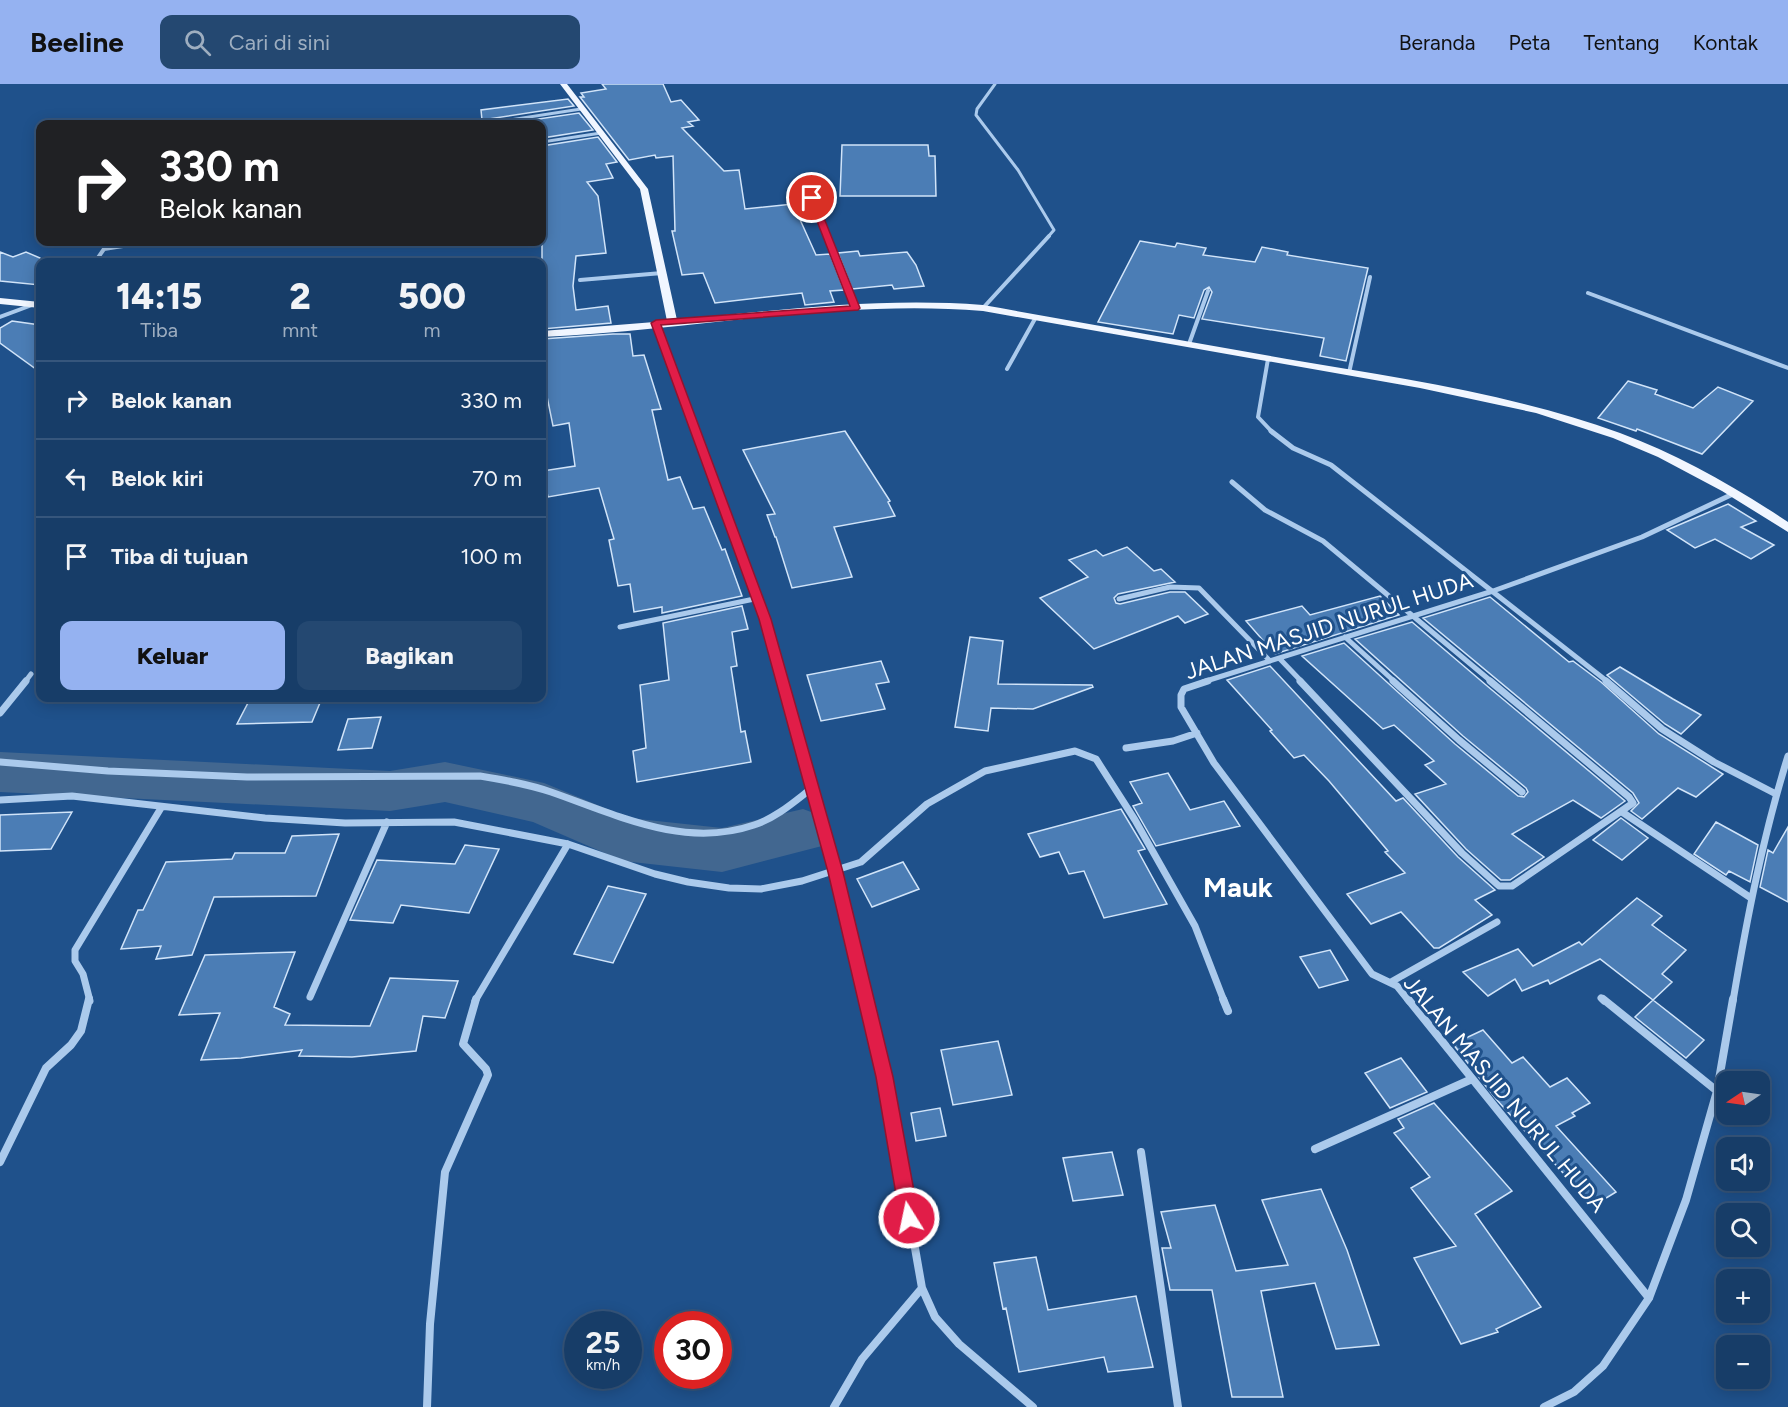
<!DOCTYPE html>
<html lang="id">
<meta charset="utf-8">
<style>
:root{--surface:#173d68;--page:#244871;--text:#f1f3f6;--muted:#9eaec0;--line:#36567c;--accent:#95b2f1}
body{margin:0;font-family:Figtree,sans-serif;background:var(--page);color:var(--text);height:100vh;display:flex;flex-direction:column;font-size:22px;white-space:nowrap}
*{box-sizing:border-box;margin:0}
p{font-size:20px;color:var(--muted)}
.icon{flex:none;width:33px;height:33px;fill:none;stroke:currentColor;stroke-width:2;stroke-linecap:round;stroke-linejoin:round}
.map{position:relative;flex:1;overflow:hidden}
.side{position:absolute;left:36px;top:174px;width:510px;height:444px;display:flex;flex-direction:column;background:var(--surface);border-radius:12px;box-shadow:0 3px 15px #0003,0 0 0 2px var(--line)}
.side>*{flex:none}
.top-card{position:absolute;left:36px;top:36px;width:510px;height:126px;border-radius:12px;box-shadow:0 3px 15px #0003,0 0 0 2px var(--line);background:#202124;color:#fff;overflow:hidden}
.needle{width:39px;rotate:257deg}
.fabs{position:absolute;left:1716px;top:987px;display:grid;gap:12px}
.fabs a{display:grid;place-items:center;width:54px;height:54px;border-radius:12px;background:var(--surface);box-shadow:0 3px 15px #0003,0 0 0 2px var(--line);font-size:30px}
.speed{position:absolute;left:564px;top:1227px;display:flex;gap:12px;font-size:30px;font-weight:700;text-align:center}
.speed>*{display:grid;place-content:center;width:78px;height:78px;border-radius:50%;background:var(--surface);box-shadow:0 3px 15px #0003,0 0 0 2px var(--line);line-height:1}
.speed small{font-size:15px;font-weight:400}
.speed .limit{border:9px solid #d22;background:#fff;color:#111}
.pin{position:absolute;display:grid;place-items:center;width:51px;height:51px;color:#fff;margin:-26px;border:3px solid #fff;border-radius:50%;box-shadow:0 2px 6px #0007}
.me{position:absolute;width:66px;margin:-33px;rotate:350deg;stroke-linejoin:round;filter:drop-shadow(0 0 4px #0008)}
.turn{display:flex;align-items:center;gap:21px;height:126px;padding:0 24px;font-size:27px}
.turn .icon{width:78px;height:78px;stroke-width:2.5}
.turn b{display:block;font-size:42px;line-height:51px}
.eta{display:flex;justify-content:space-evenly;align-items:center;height:102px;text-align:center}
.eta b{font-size:36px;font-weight:800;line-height:42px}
.primary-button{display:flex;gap:12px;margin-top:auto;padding:12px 24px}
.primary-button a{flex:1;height:69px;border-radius:12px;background:var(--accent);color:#111;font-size:24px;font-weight:800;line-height:69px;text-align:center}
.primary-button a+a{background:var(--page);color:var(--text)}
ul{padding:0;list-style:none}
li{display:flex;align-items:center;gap:18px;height:78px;padding:0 24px;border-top:2px solid var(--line)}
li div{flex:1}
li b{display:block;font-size:22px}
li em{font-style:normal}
header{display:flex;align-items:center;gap:36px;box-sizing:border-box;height:84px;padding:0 30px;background:var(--accent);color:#111}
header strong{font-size:28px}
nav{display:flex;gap:33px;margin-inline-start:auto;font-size:21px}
.search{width:420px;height:54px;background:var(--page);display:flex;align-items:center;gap:15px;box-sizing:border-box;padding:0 21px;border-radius:12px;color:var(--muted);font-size:22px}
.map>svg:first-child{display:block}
</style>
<header>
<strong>Beeline</strong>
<div class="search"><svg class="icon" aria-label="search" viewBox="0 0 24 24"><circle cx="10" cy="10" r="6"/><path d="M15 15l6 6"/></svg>Cari di sini</div>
<nav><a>Beranda</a><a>Peta</a><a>Tentang</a><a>Kontak</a></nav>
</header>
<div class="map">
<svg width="1788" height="1323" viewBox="0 0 1788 1323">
<rect width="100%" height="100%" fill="#1f518b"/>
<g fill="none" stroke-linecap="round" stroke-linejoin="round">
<path fill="#426790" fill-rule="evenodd" d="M0,668L390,687L445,678L544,699L629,734L722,744L803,725L822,732L830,747L822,762L722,788L623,777L533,738L445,718L390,727L0,708Z"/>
</g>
<path fill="#4b7db5" stroke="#d1e4f9" stroke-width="1.5" d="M602,0H663L671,18L681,16L699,36L688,38L693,42L682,44L724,87L739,86L745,125L793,120L816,171L830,170L844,206L830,207L834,218L805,221L802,209L715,219L703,189L682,191L672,147H675L673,72L656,74L655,71L629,76L580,13H584L581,9L606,5Z
M568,15L574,22L482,36L481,26Z
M579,29L593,46L542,54V40H505Z
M598,53L617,78L606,80L613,94L587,98L598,112L606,169L576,172L573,202L576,226L608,222L611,239L542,245V62Z
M842,61H928L929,72H935L936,112H840Z
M1140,157L1175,163L1177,159L1206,164L1203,171L1255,178L1262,163L1288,168L1287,171L1368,184L1346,277L1320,272L1324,254L1202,235L1212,208L1209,203L1204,206L1194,234L1179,231L1173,250L1098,238Z
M858,167L860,172L907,168L916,181L924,202L894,205L892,201L852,205L838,169Z
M0,168L13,173L26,168L40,174V201L0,197Z
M12,237L40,241V288L0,259V244Z
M613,250H630L633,272L644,271L661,325L652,326L668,396L680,393L693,425L704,423L722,466L725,465L742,512L662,529V523L634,528L630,500L618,502L609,456L614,455L599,404L548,413L542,387L575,382L569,339L553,342L544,298V279H542V255Z
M1628,297L1657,306L1655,310L1693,324L1718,303L1753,317L1702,370L1637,345L1636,347L1598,334Z
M845,347L890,417L888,418L895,432L834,443L852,493L792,504L776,453H775L767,431L775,430L743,366Z
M1728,420L1756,437L1741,443L1774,461L1751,475L1715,455L1695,464L1667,446Z
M1127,463L1154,487L1161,485L1175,498L1118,510L1114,514L1116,519L1120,520L1170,508H1185L1208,530L1185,539L1178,532L1094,565L1040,514L1088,493L1069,476L1096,466L1103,472Z
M1380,512L1399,531L1275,570L1246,537L1302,522L1310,531Z
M1490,513L1569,578L1573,577L1601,598L1659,650L1723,690L1696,713L1678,704L1642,735L1631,727L1639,719L1633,709L1423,534Z
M742,522L748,545L732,548L737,582L731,583L741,648L745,647L751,678L637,698L633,667L646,664L640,601L669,596L663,539Z
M1412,538L1486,601L1625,717L1601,734L1573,716L1512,750L1544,773L1510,796H1501L1466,765L1415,710L1446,700L1425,681L1434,677L1394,641L1383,645L1302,572L1344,559L1455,660L1518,712L1524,713L1528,708L1526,704L1463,652L1355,555Z
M970,553L1003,557L998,600L1092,601L1093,603L1033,625L991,624L988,647L955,643Z
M881,577L889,598L876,600L885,625L821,637L807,591Z
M1270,582L1396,717L1403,714L1458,773L1495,806L1475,816L1492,831L1439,864H1434L1401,828L1371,840L1347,810L1405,789L1385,768L1388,767L1329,697L1304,671L1294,674L1270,647L1272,646L1227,596Z
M1620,583L1673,615L1701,631L1681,650L1665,640L1607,591Z
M322,614L312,638L237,640L249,617Z
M381,633L372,664L338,666L348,635Z
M1168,689L1190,726L1224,717L1240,742L1156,762L1133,722L1142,719L1130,698Z
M1121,725L1145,765L1138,767L1167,820L1104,834L1084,787L1069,790L1059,768L1040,773L1028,750Z
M72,728L51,765L0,767V731Z
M1621,734L1648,754L1622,776L1593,756Z
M1716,738L1758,761L1750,798L1729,787L1726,791L1694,770Z
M1788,743V818L1760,803L1768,766L1773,769Z
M339,750L316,812L214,813L192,871L156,875L161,862L121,865L138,826H143L166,778L232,775L235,769H285L292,752Z
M465,761L499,765L469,829L401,821L393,839L350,836L377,776L455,780Z
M903,778L919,805L872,823L857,795Z
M608,802L646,810L613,879L574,870Z
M1637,814L1662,832L1652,841L1686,866L1662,890L1672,898L1653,916L1600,875L1550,900L1548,896L1522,907L1515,895L1488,912L1463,888L1518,865L1533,882L1579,858L1582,861Z
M1330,866L1348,896L1319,904L1300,873Z
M295,868L274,923L290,930L285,941L370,942L390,894L458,897L445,934L423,932L416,967L352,973L299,972L302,966L241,974L201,976L220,929L179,931L205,871Z
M1653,916L1704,956L1686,974L1635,933Z
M1483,946L1512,979L1523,973L1550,1003L1567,994L1590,1019L1572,1029L1575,1032L1556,1042L1616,1108L1593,1122L1496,1015L1453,960Z
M998,957L1012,1011L953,1021L941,966Z
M1401,974L1427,1008L1390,1024L1365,989Z
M1434,1019L1512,1107L1475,1130L1541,1223L1496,1245L1498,1248L1461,1260L1414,1174L1456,1162L1411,1104L1430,1093L1394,1049L1404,1044L1398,1035Z
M940,1024L946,1052L916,1057L911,1029Z
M1112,1068L1123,1111L1073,1117L1063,1074Z
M1321,1105L1347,1166L1379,1261L1336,1265L1315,1199L1261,1207L1283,1313H1232L1212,1206H1170L1162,1164H1171L1161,1128L1215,1121L1236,1187L1288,1181L1262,1116Z
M1036,1173L1048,1226L1136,1212L1153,1283L1108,1288L1104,1273L1019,1288L1006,1224L1003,1225L994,1179Z"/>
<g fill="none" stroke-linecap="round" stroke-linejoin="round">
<path stroke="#abcaec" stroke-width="3" d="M995,0L977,25L976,31L1018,86L1054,146L1047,154
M483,40L581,25
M542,58L601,49
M812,114L827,154"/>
<path stroke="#abcaec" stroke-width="4" d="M827,152L855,224
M95,178L104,165L142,159
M580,196L662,189
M1588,209L1788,284
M983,224L1049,152
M0,233L32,221
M656,239L695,349
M1189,260L1208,207
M1268,275L1258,333L1273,349
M1007,285L1036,233
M1349,289L1370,193"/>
<path stroke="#abcaec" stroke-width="5" d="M695,347L759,514L783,598
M1271,347L1293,364L1331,381L1608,598
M1232,398L1265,426L1323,457L1492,598
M1119,515L1170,503L1199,504L1270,577
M620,543L759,514
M1345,553L1395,598
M1280,575L1302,598
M25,598L31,590
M1203,598L1493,507L1642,453L1735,409"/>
<path stroke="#abcaec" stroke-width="7" d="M782,597L831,771L866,917
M1208,597L1184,605L1181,611V623L1214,679L1372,890L1397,902L1409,917
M1300,597L1462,769L1499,802H1512L1633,719L1629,713L1490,597
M1393,597L1459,656L1522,708
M1606,597L1662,645L1714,678L1776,710
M0,629L26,597
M1126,664L1173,657L1197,649
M0,678L108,687L247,693L480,692C504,696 528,700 551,708C617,731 684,765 754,741C776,734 795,717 812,704
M0,716L72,712L265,734L345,739L454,738L568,760L655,790L688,798L729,804L761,805L802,797L861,778L927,720L985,687L1075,667L1096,675L1135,736L1195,842L1224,917
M1622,728L1751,814
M1391,898L1497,838
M310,913L387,738
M1601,914L1604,917
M90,917L83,890L75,877V866L161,724
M475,917L568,760
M1733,917C1747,834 1763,752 1788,672"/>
<path stroke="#abcaec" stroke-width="8" d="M866,915L885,993L922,1204L935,1233L959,1260L1033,1323
M1223,915L1228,927
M1408,915L1649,1214
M1603,915L1717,1007
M1315,1065L1472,995
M1141,1068L1178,1323
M0,1078L46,984L71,961L81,947L89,915
M427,1323L430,1240L445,1088L488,991L486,985L463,960L476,915
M834,1323L862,1275L922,1204
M1544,1323L1574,1308L1603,1282L1649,1214L1686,1116L1717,1007L1733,915"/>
<path fill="#f1f6ff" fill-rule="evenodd" d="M560,0H567L648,105L677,236C778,226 881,213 983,221C1084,239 1186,257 1287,275C1399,294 1513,310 1620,349C1680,371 1735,403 1788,438V448L1722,407L1658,373L1613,354L1536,329L1420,304L983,227C836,215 688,247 542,253V247L667,237L640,105Z
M0,214L40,218V224L0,220Z"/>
</g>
<path fill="#e11d48" stroke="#92132f" stroke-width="1.5" d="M812,112L816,114L860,224L858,226L661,241L771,535L843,788L893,993L919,1134L916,1141L909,1143L903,1141L900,1134L876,993L828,788L759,535L651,239L656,236L850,222L808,114Z"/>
<g text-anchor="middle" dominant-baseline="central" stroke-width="6" stroke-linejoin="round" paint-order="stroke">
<g font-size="22" fill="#fff" stroke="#1f518b">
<text transform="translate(1329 542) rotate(-18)">JALAN MASJID NURUL HUDA</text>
<text transform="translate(1505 1010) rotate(50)">JALAN MASJID NURUL HUDA</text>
</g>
<g font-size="28" font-weight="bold" fill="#fff" stroke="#1f518b">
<text x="1238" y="803">Mauk</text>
</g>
</g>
</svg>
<div class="fabs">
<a><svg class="needle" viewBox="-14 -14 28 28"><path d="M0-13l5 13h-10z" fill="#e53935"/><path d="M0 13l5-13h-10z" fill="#9eaec0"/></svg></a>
<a><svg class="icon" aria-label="sound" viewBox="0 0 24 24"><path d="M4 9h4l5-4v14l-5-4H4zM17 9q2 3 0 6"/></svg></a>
<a><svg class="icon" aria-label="search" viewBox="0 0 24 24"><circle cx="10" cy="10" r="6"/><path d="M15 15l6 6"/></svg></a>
<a>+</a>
<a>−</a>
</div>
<div class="speed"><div>25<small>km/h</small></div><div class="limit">30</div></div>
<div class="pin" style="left:812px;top:114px;background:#d93025"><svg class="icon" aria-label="arrive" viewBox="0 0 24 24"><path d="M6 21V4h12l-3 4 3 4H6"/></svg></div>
<svg class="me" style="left:909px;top:1134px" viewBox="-20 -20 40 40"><circle r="17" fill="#e11d48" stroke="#fff" stroke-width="3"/><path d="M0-11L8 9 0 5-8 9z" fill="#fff"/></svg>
<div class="top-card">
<div class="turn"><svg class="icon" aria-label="right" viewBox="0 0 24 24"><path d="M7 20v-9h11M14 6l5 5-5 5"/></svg><div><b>330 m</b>Belok kanan</div></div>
</div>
<section class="side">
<div class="eta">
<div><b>14:15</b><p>Tiba</p></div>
<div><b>2</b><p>mnt</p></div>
<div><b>500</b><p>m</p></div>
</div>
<ul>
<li><svg class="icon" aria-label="right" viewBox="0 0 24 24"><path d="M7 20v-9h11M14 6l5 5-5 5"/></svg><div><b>Belok kanan</b></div><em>330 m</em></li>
<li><svg class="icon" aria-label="left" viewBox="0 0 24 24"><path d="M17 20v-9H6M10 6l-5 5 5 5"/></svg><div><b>Belok kiri</b></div><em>70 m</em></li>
<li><svg class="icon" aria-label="arrive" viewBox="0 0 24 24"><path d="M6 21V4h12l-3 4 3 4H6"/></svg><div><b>Tiba di tujuan</b></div><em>100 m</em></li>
</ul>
<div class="primary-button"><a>Keluar</a><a>Bagikan</a></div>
</section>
</div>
